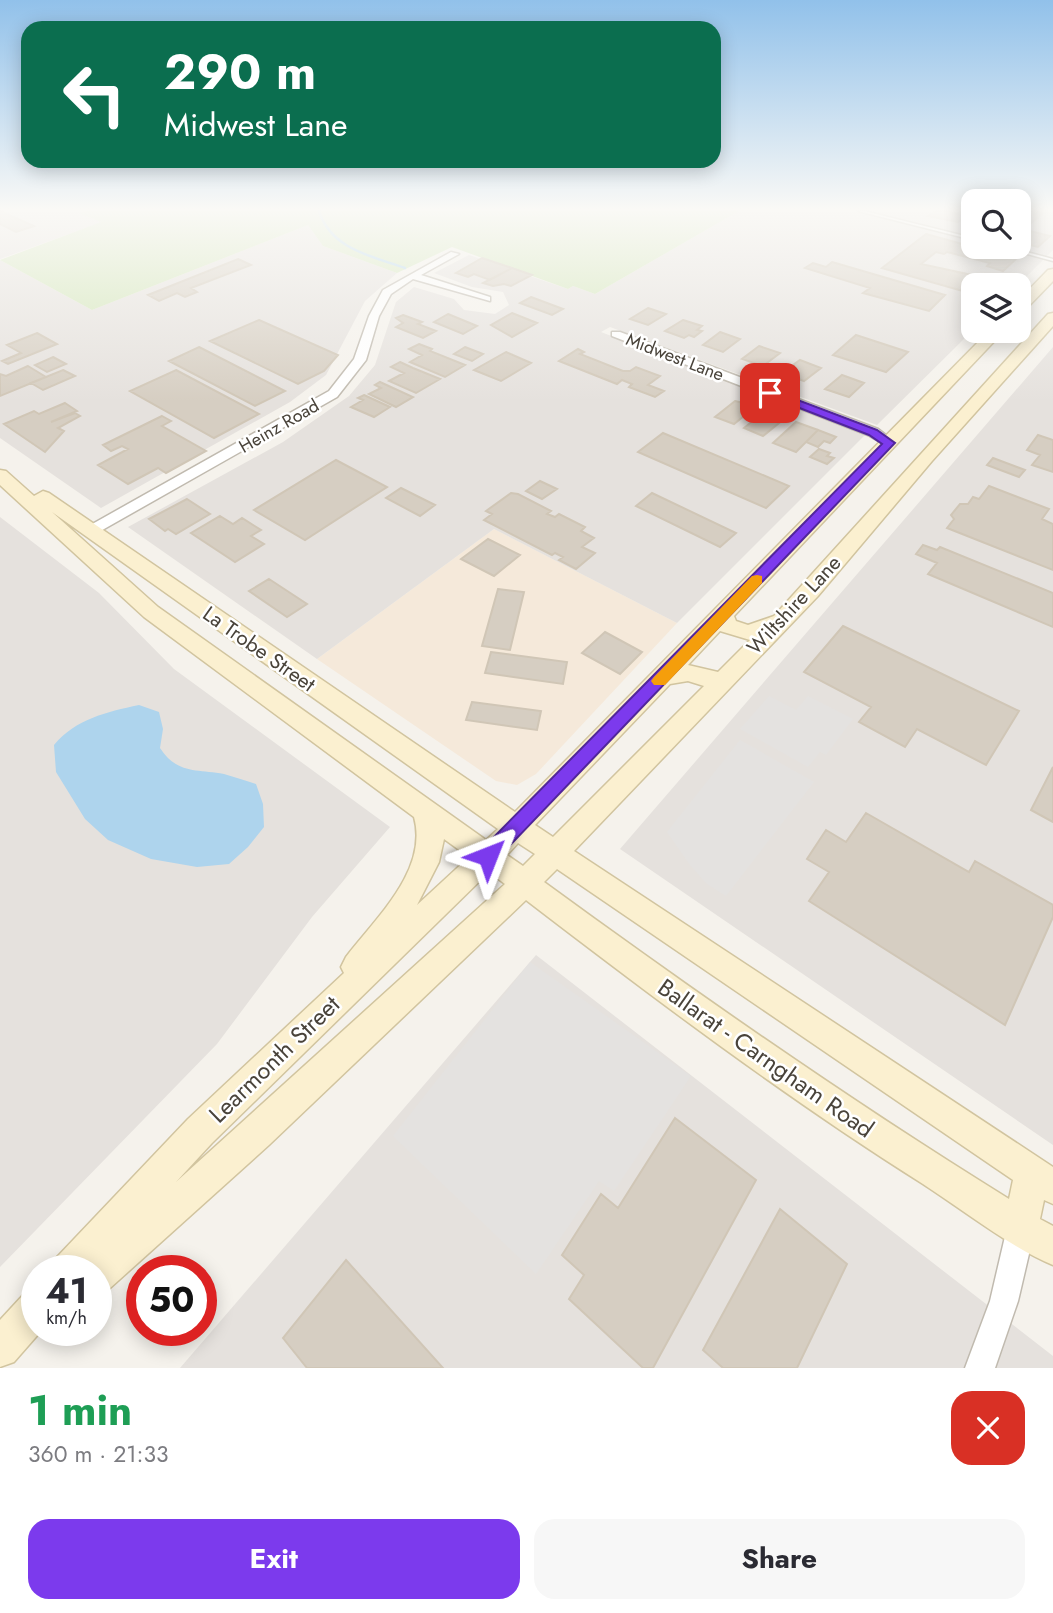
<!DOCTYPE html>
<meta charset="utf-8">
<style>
:root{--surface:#fff;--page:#f7f7f7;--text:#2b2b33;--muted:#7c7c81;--accent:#7c3aed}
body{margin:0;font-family:Jost,sans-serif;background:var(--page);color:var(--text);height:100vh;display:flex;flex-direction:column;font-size:26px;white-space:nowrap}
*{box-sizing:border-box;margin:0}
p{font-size:23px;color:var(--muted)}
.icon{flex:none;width:38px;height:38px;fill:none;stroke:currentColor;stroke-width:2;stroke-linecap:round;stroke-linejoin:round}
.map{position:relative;height:1368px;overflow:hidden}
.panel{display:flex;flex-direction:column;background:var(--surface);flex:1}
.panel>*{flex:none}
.guide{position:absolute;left:21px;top:21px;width:700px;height:147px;border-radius:21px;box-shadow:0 4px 18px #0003;background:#0b6e4f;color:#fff;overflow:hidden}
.fabs{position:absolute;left:961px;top:189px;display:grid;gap:14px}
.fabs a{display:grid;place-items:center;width:70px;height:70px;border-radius:14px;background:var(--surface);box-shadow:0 4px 18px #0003;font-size:35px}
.speed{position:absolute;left:21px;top:1255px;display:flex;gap:14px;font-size:35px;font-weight:700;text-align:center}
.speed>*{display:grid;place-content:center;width:91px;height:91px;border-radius:50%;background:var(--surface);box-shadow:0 4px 18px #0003;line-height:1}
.speed small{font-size:18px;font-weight:400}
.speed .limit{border:10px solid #d22;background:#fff;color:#111}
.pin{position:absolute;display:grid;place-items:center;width:60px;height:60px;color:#fff;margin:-30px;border-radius:14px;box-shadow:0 4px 10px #0006}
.me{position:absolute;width:77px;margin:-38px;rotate:45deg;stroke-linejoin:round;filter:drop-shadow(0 0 5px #0008)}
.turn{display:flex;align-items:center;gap:24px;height:147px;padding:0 28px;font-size:32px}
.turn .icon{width:91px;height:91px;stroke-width:2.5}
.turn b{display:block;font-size:49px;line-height:60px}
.round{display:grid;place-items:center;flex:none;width:74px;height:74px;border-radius:21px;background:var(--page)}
.headline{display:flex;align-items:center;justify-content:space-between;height:119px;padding:0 28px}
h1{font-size:42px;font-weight:700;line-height:52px;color:#1e9e55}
.cta{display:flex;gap:14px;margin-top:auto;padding:14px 28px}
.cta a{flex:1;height:80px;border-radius:21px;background:var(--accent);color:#fff;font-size:28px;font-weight:700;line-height:80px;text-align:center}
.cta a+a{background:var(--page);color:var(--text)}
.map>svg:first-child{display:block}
</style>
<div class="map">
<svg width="1053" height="1368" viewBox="0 0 1053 1368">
<rect width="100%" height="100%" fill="#f5f2ec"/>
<path fill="#f5e9da" d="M494,529L677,623L536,774L517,785L496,781L317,659Z"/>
<path fill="#e5e1dd" d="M0,211H87L81,213L102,222L0,259Z
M739,211H973V247H1018L1019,211H1053V250L1018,285H973V330L877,425L610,327L601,332L865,435L677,623L494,529L317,659L128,527L283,442L349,396L375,365L396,302L414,287L454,299L464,310L495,314L509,305L503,292L472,287L434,273L469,255L568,289L573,286L595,294Z
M308,225L323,246L397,273L365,301L326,375L290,402L101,508L0,438V260L92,310Z
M1053,347V1145L620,849Z
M0,517L99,593L174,669L390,827L312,917L217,1044L0,1267Z
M536,955L1053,1356V1368H180Z"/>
<path fill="#d2e6b8" d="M87,211H739L595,294L573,286L568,289L452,247L397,273L323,246L308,225L92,310L0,260L101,222L79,213Z"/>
<path fill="#e4e2e0" d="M769,696L796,710L808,696L853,719L826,755L820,752L808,767L740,729Z
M740,740L814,782L726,896L707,884L690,865L667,832Z
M530,962L691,1076L614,1191L599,1181L536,1274L393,1136Z"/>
<path fill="#aed4ed" d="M139,705L159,712L163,729L160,748C177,774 196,769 224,774C235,777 246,781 256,784L263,804L264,827L248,847L229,864L197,867L151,859L108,840L85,819L56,772L54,745C76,719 106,712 139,705Z"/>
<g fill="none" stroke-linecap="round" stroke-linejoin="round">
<path stroke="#aed4ed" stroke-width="2.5" d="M319,211C331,249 371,256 405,268"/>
</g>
<path fill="#d6cec2" stroke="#d0c6b6" stroke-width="2" d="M0,211L34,226L16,232L0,224Z
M936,211H945L967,216L958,222L928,216Z
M1027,211H1034L1043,213L1029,225L1018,223V218Z
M1018,228L1050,236L1038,247L1018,242Z
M926,234L973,247L1017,258L1003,271L987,266L990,263L947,252L944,254L936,252L921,264L972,275L970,278L995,284L973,285V294L882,268Z
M482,258L512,268L490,280L474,274L468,277L456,273Z
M238,259L251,265L191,288L197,292L185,297L177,293L159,301L148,295Z
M832,262L945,295L929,311L863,293L870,288L805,268L813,263L826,267Z
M512,268L532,275L511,286L504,284L493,286L483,283Z
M531,297L563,309L552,315L520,303Z
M648,308L666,314L648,325L630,319Z
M512,313L537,323L512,337L491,325Z
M448,314L477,326L463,334L434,322Z
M403,315L422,322L418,324L436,331L423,338L396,327L403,323L396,318Z
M259,320L338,355L324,371L298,384L210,341Z
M683,320L702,326L697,330L702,331L694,337L689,335L684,338L665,331Z
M720,332L740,339L723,352L703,345Z
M37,333L57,344L8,364L2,361L21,353L7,345Z
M856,335L908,352L886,372L833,355Z
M419,344L432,349L430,351L465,365L445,377L410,362L422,355L409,349Z
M759,346L780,353L763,366L742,359Z
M199,347L285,391L255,406L169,361Z
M465,347L483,354L472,361L454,354Z
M578,349L584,352L580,354L623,371H630L636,367L660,376L648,385L664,391L655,397L629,387L632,384L622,380L617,384L559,361Z
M506,352L531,363L501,381L474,370Z
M53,357L66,364L47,372L35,365Z
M800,360L821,368L804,381L782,373Z
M400,362L413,368L440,379L416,393L389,381L404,373L391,367Z
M28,366L46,377L0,396V374L6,376Z
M63,370L75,376L43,390L31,383Z
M176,370L259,414L214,438L130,391Z
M842,375L864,383L849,397L825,389Z
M380,382L413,397L396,407L369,394L381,388L375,385Z
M364,395L390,407L374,417L351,407L363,400L358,398Z
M735,401L756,406L734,424L715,417Z
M65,403L77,411L51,422L75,413L80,416L58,428L64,431L45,452L4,424L34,411L39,414Z
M764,412L784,419L763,436L744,428Z
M162,416L171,421L162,426L206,451L166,473L158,468L128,484L98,465L128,449L122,446L111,451L103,445Z
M796,422L818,430L796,452L773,443Z
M818,430L836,437L830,443L824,441L818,447L806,442Z
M663,433L789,486L766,508L638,452Z
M1038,435L1053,440V472L1032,465L1040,455L1027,450Z
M819,449L830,453L827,456L834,458L827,464L810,457Z
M993,458L1025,470L1019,477L987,465Z
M336,460L387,487L305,540L254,510Z
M540,481L557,489L542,499L526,491Z
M989,486L1049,509L1042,519L1053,524V570L947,528L954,519L951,515L960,504H968L973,497L979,499Z
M401,488L435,505L420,516L386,498Z
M511,493L518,494L551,511L547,514L555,517L559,514L585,527L581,531L594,538L582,547L595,553L576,569L559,560L563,557L555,553L552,555L484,520L492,514L486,511Z
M652,493L736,533L720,547L636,506Z
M187,499L210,514L176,534L168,529L165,531L149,519Z
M220,516L233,524L242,518L261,530L251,536L264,544L235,562L191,533Z
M488,539L520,555L494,576L461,559Z
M923,545L937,550L940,547L1053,593V627L928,574L937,563L916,554Z
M269,579L307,604L287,617L249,591Z
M498,589L524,592L510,650L482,646Z
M843,626L1019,711L986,765L917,729L905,747L859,722L871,707L804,672Z
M605,632L642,652L620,674L582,653Z
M491,652L567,662L563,684L485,673Z
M472,702L541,711L537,730L466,720Z
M1053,767V822L1031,810Z
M866,813L969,872L975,861L1053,905V917L1005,1025L809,901L829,872L807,859L826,830L846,842Z
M675,1118L756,1180L653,1368H643L569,1299L584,1275L562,1255L601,1194L618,1208Z
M780,1209L847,1264L797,1368H723L703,1350Z
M346,1260L443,1368H307L283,1338Z"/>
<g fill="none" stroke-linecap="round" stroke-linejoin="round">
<g stroke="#c0baaf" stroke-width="3">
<path id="service" d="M858,211H864L973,238V240Z
M1001,247H1008L1053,259V261Z"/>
</g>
<g stroke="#c0baaf" stroke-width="3">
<path id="minor" d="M451,252L459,254L421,275L490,297V301L413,279L391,294L379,316L366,360L337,397L97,533H87L85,530L87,527L329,391L354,359L369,316L383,290Z
M612,332H620L878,429L896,443L889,447L868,435L612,336Z
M1021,1214L1031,1218L1035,1228L1018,1301L995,1368H965L990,1301L1007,1228L1011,1218Z"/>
</g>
<g stroke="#d1c49f" stroke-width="3">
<path id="secondary" d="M1053,269V281L1023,312L1018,313V301L1048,270Z
M1053,313V326L932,461L818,596L574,851L1053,1167V1204L1044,1200L1040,1219L1053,1226V1265C1010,1247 963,1210 923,1184C785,1097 655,999 526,900L269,1145L109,1289L96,1294V1270H52L57,1257L188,1119L344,973L341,967L346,957C375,919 429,870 414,817L144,617L0,485V470L6,471L34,496L43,491L49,493L515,812L989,331H1004L734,616L736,621L748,625L774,616L1048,314ZM52,512L498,829L486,840L158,607ZM720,631L750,640L718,672L688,665ZM688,681L704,686L553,837L535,825L670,684ZM444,839L469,857L417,905L439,862ZM518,843L535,854L523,866L507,855ZM557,869L1013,1180L1009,1199C849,1100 696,993 544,882ZM489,872L505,884L176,1182L212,1143Z
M37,1288V1330H42L14,1362L0,1367V1320L24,1294Z"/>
</g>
<use href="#service" fill="#fff" fill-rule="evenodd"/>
<use href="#minor" fill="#fff" fill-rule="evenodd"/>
<use href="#secondary" fill="#fbf0d0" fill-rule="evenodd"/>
</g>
<linearGradient id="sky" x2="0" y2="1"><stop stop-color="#91c1ea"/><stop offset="0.52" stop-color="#faf9f6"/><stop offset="1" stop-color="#faf9f6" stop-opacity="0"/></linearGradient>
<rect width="1053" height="402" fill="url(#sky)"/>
<path fill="#7c3aed" stroke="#51269a" stroke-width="2" d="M766,391H774L877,430L895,443L494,862L488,864L481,862L478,856L481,850L882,444L869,435L766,395Z"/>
<path fill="#f59e0b" d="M757,575L762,576V583L665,685H654L651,681L654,677L752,576Z"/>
<g text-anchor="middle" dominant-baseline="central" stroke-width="5" stroke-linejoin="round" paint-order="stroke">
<g font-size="18" fill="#49433a" stroke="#fff">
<text transform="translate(675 357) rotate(21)">Midwest Lane</text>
<text transform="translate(279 426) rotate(-30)">Heinz Road</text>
</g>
<g font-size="21" fill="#49433a" stroke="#fff">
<text transform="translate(794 605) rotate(-47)">Wiltshire Lane</text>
<text transform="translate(259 649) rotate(35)">La Trobe Street</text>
</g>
<g font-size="24" fill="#49433a" stroke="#fff">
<text transform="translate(766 1058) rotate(35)">Ballarat - Carngham Road</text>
<text transform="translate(274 1059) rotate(-44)">Learmonth Street</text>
</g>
</g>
</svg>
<div class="fabs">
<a><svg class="icon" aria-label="search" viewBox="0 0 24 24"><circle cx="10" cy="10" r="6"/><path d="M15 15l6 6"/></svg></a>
<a><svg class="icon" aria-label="layers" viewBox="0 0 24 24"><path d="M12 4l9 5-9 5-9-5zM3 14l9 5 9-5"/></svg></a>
</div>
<div class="speed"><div>41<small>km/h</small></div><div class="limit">50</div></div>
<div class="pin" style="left:770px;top:393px;background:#d93025"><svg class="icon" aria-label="arrive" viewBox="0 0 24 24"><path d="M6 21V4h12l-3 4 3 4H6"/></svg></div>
<svg class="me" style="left:488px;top:856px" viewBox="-20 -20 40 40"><path d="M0-17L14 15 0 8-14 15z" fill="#7c3aed" stroke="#fff" stroke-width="4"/></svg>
<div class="guide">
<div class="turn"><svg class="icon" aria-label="left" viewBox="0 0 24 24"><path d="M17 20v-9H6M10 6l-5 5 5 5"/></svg><div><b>290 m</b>Midwest Lane</div></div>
</div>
</div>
<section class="panel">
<div class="headline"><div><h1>1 min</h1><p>360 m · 21:33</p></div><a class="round" style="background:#d93025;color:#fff"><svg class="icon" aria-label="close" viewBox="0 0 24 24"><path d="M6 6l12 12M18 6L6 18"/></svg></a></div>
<div class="cta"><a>Exit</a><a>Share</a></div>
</section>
